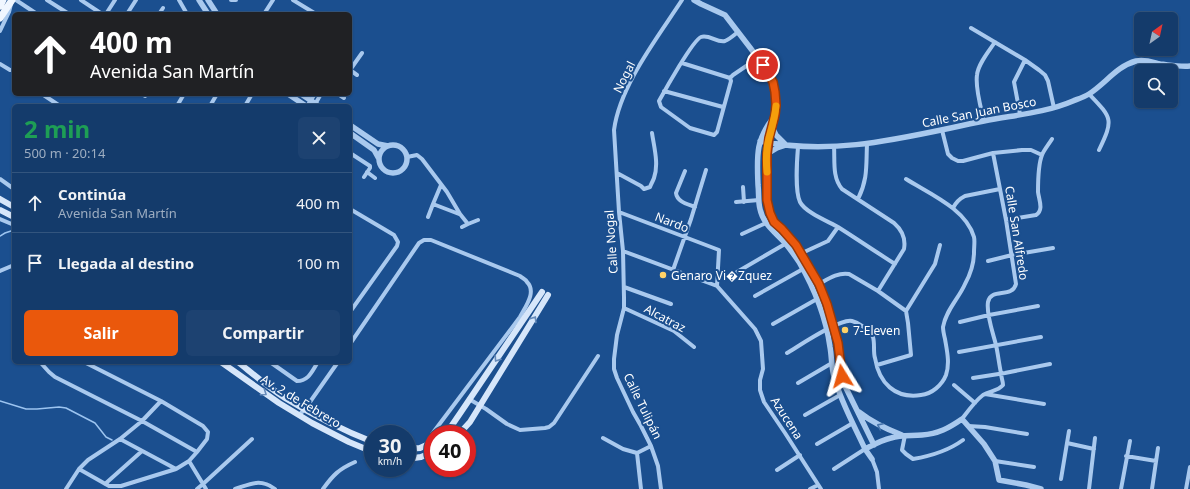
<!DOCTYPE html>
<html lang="es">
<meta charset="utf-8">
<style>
:root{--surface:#143b6b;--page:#1d4271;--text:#f1f3f6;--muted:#9dadc1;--line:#33557e;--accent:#ea580c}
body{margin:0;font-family:"Noto Sans",sans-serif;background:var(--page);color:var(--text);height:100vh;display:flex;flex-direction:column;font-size:15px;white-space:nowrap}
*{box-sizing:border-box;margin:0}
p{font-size:13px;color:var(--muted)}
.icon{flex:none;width:22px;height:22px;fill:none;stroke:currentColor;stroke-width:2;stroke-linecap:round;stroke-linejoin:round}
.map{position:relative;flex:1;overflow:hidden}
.details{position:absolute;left:12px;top:104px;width:340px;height:260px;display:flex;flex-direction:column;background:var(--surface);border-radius:6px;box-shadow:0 1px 3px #0004,0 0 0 1px var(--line)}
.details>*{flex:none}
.top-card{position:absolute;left:12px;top:12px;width:340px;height:84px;border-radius:6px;box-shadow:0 1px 3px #0004,0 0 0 1px var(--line);background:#202124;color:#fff;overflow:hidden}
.needle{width:26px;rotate:33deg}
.controls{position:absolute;left:1134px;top:12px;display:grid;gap:8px}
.controls a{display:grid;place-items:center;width:44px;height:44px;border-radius:6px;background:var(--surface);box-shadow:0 1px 3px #0004,0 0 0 1px var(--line);font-size:20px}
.speed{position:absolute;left:364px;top:425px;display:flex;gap:8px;font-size:20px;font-weight:700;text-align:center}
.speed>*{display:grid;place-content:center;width:52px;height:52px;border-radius:50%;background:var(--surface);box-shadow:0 1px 3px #0004,0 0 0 1px var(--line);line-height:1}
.speed small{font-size:10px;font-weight:400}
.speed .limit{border:6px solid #d22;background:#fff;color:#111}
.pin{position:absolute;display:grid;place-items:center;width:34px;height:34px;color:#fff;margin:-17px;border:2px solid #fff;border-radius:50%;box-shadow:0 1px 4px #0007}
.me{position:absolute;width:44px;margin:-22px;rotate:352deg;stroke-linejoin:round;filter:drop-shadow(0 0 3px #0008)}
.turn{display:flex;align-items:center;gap:14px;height:84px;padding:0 12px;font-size:18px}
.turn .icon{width:52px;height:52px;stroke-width:2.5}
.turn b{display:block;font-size:28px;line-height:34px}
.round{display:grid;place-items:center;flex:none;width:42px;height:42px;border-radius:6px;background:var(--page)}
.head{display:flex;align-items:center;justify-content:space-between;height:68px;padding:0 12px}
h1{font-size:24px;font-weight:700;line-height:30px;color:#1e9e55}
.primary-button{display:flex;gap:8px;margin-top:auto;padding:8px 12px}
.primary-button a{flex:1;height:46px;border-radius:6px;background:var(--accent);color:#fff;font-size:16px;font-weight:700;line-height:46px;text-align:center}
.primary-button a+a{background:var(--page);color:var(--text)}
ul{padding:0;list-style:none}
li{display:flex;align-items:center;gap:12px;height:60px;padding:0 12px;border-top:1px solid var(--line)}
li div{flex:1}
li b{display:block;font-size:15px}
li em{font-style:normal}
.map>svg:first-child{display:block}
</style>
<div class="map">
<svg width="1190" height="489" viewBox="0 0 1190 489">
<rect width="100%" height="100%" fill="#1b4f8f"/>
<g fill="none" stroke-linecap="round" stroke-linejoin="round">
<path stroke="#9cc4f0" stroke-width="1.5" d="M0,236L5,233L14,230
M0,401L26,409H37L59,407L66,408L95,423L106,437L112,440"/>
<path stroke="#a9c9ee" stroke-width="4" d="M16,0L37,14
M47,0L69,14
M81,0L102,14
M179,0L187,14
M231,0H236
M293,0L316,14
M106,14L115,0
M127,14L136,0
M159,14L163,8
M264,14L273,0
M971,28L1025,60L1039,70L1045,75L1048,81L1054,108
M0,31L9,12L11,4
M682,63L730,78
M0,64L10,70H14
M350,70L362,53
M350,70L357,75
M730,78L731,81L717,132L714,135L690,128L661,107L659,101C665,90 693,40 701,37C709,34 717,43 725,41C730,39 734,35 738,32
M730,78L733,75L758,58
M664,91L723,107
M42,94L60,106
M338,94L344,98
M1089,94C1112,118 1114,119 1099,150
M145,96L146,94
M177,106L184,94
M210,106L217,94
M245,106L252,94
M307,106L315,94
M314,106L321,94
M1020,114L1014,82L1025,60
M984,121C981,108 975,88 977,75C978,64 989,51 995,42
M942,130L948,154L952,158L958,161H963L993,153L1022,150H1031L1042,155
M834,146C835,161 832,177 842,189L894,223C902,230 906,238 904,249L878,291
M798,147C797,159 795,192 800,202C805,212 827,221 838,227C857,239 876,252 895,264
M350,153L370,166V168L364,177
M407,157L417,155L422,159L447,192L460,214L468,224L478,220
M685,171L676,193C677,202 688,204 695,207
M367,172L375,178
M617,173L641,186L644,189L650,187C651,184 653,181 654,178C659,164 654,147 652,133
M0,179L14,189
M441,185L433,204L459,214
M743,187L744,202
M858,199C868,179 866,166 867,144
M736,202L759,200
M953,208C956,202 959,199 965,196L1000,189
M350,209L394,235L398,242L397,246L350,312
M619,212L719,250L717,286
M428,217L433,204
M0,219L14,225
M1006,220L1036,215C1044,210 1039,200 1038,192C1038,182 1038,165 1042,155C1044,150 1049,144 1052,139
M462,227L468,224
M742,234L766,223
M623,251L717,286L755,329L761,341L763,369L760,380V390L764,402L785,433L821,489
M802,253L828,241L838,227
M988,261L1012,255L1053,248
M673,270L691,219L706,170
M0,271L14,265
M737,272L785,244
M819,284C828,279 838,272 849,274L878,291L906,311
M624,287L671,304
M755,296L803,269
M624,308L674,331L694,347
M906,311L935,264L940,245
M960,322L989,315L1038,306
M773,324L824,295
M350,344L419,243L424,240H431L520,276C522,278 526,279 527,282C537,292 525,307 520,317L432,434
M959,352L1041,337
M787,353C799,346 840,318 852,321C860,323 869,330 873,337C875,344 873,352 875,358C879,383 895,399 921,395C932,394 942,385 946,375C950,363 947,351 945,339C944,335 943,331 943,327C946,310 959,298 965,284C970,275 974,262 974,252C974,247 975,241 974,237C966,209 930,194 906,179
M40,362L49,372L55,377L142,421L197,452
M270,362L297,381C309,381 312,371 318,362
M877,365L911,355L908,323L906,311
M973,378L1005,373L1050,364
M798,383L832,363
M954,385L975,403
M985,394L1044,404
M469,399L486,409L507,424L520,430L545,428L549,427L554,423L598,356
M299,415L305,409L338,362
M805,415L840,395
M962,419C968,411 975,401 983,395C990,391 998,391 1003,385C1003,381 1001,377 1001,373C999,364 998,354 996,345C993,333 986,314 988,302C991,287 1012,299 1016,284L1006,220L993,153
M968,426L985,427L1027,434
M905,435L902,450L906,454L913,459C931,456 948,451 963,440
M603,438L623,449L637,453L651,446
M120,439L176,469
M1067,443L1094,449
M817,444L853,423
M637,453L641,489
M1126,456L1156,461
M872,459L877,472L879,489
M189,461L206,489
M995,461L1034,467
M79,469L109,486H121L176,469L189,461L197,452L207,439L208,432L203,426L161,401L84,362
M834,469L865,449
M777,470L800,455
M1061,479L1069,431
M105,484L142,451
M66,489L79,469L88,460L120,439L142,421L161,401
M197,489L203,484L252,439
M235,489C251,484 260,478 275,489
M323,489C333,475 339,469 355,462
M661,489L658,466L651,446L641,426L633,412L617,378L614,369V359L617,335L624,308V298L623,251L619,212L614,130C620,85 658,37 682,0
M810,489L818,485
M1089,489L1095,438
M1121,489L1130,441
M1152,489L1158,448
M1186,489L1190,467"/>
<path stroke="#a9c9ee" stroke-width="5.5" d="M199,0L208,14
M208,0L217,14
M694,0L701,4L725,15L758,58L768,72L773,82L775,92L776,105L775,115L768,143L766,166L767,199L770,213L774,222L782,229L796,245L819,284L827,304L838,343L842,376L845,386L874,445
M288,94L306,106
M301,94L319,106
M774,117C755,140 757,157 758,185C759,193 758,202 760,209C763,224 775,232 785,243C790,249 795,256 799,262C814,288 826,318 830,347C832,358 831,369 835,380C842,404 855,427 865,449L872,459
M350,125L378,144L388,146
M350,133L374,150L379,159
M760,141C837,157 909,136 984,121C1014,115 1045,113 1073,101C1078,99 1084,97 1089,94C1105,84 1117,66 1136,61C1145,59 1152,62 1160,64C1170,65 1180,67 1190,66
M379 159a14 14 0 1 1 28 0a14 14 0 1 1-28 0Z
M767,154L777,148L786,145L776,135L772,127
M859,412C873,423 886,429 902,435
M865,449C873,445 882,440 891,438C901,435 911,436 922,435C938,434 949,428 962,419L984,444L995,461L999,480L1026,485L1041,489"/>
<path stroke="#d6e6fa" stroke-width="6" d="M0,199L14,207
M0,210L14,217
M221,362L279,403L312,423L349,442L373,452
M238,362C253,374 268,387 285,398C313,415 342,430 373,442
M444,434L448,431L461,412L542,292
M459,434L470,422L548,295
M407,449L420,448L433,442
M407,459L421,457L433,452"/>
<path stroke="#f0f6ff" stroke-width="7" d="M0,6L3,0
M0,18L12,0"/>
</g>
<defs><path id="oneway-chevron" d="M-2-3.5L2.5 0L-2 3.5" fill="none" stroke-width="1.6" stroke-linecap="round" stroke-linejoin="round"/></defs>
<g stroke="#668bba">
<use href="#oneway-chevron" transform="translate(534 319) rotate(-58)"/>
<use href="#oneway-chevron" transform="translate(497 359) rotate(124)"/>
<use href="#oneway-chevron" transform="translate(264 393) rotate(35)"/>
</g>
<use stroke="#4674ac" href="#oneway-chevron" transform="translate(880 426) rotate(-154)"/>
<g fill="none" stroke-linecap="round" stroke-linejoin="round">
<g stroke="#983908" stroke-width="10">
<path id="route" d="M763,65L773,82L775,92L776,105L775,115L769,138L767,154V200L770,213L774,222L782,229L796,245L819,284L827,304L838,343L842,376"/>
</g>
<use href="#route" stroke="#ea580c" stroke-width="7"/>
<path stroke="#f59e0b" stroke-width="7" d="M767,172C766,161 766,149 769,138C772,127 775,117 776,106"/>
</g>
<g fill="#ffd166" stroke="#1b4f8f" stroke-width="1.5">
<circle cx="663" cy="275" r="4"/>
<circle cx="845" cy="330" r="4"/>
</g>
<g text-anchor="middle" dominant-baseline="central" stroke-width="4" stroke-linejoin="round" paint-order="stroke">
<g font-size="12" fill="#fff" stroke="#1b4f8f">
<text transform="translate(624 77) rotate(-63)">Nogal</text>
<text transform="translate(979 112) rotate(-11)">Calle San Juan Bosco</text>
<text transform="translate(672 222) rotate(21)">Nardo</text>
<text transform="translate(1017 233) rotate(81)">Calle San Alfredo</text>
<text transform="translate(611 242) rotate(-94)">Calle Nogal</text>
<text transform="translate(665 318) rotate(28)">Alcatraz</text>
<text transform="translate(301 401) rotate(31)">Av. 2 de Febrero</text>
<text transform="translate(643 406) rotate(64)">Calle Tulipán</text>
<text transform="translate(787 418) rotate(57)">Azucena</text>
</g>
<g font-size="12" fill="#fff" stroke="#1b4f8f" text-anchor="start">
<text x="671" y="275">Genaro Vi�Zquez</text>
<text x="853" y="330">7-Eleven</text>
</g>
</g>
</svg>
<div class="controls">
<a><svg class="needle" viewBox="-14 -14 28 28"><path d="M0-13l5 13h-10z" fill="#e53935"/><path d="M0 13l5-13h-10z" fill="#9dadc1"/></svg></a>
<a><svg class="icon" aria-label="search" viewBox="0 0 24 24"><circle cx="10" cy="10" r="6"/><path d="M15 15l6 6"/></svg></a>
</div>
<div class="speed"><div>30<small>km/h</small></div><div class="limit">40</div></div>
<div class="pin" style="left:763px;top:65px;background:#d93025"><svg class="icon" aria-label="arrive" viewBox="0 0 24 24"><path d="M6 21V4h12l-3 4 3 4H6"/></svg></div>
<svg class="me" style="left:842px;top:376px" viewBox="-20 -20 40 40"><path d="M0-17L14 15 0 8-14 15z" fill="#ea580c" stroke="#fff" stroke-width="4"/></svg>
<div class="top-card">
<div class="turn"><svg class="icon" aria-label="ahead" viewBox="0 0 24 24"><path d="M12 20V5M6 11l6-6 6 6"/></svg><div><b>400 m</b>Avenida San Martín</div></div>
</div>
<section class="details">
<div class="head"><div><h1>2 min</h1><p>500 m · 20:14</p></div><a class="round"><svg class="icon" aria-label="close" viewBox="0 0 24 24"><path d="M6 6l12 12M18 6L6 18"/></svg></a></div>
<ul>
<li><svg class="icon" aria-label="ahead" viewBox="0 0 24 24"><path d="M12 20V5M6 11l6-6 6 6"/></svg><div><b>Continúa</b><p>Avenida San Martín</p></div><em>400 m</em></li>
<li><svg class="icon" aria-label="arrive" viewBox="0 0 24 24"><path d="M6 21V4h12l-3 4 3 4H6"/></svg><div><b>Llegada al destino</b></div><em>100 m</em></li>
</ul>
<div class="primary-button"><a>Salir</a><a>Compartir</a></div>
</section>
</div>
